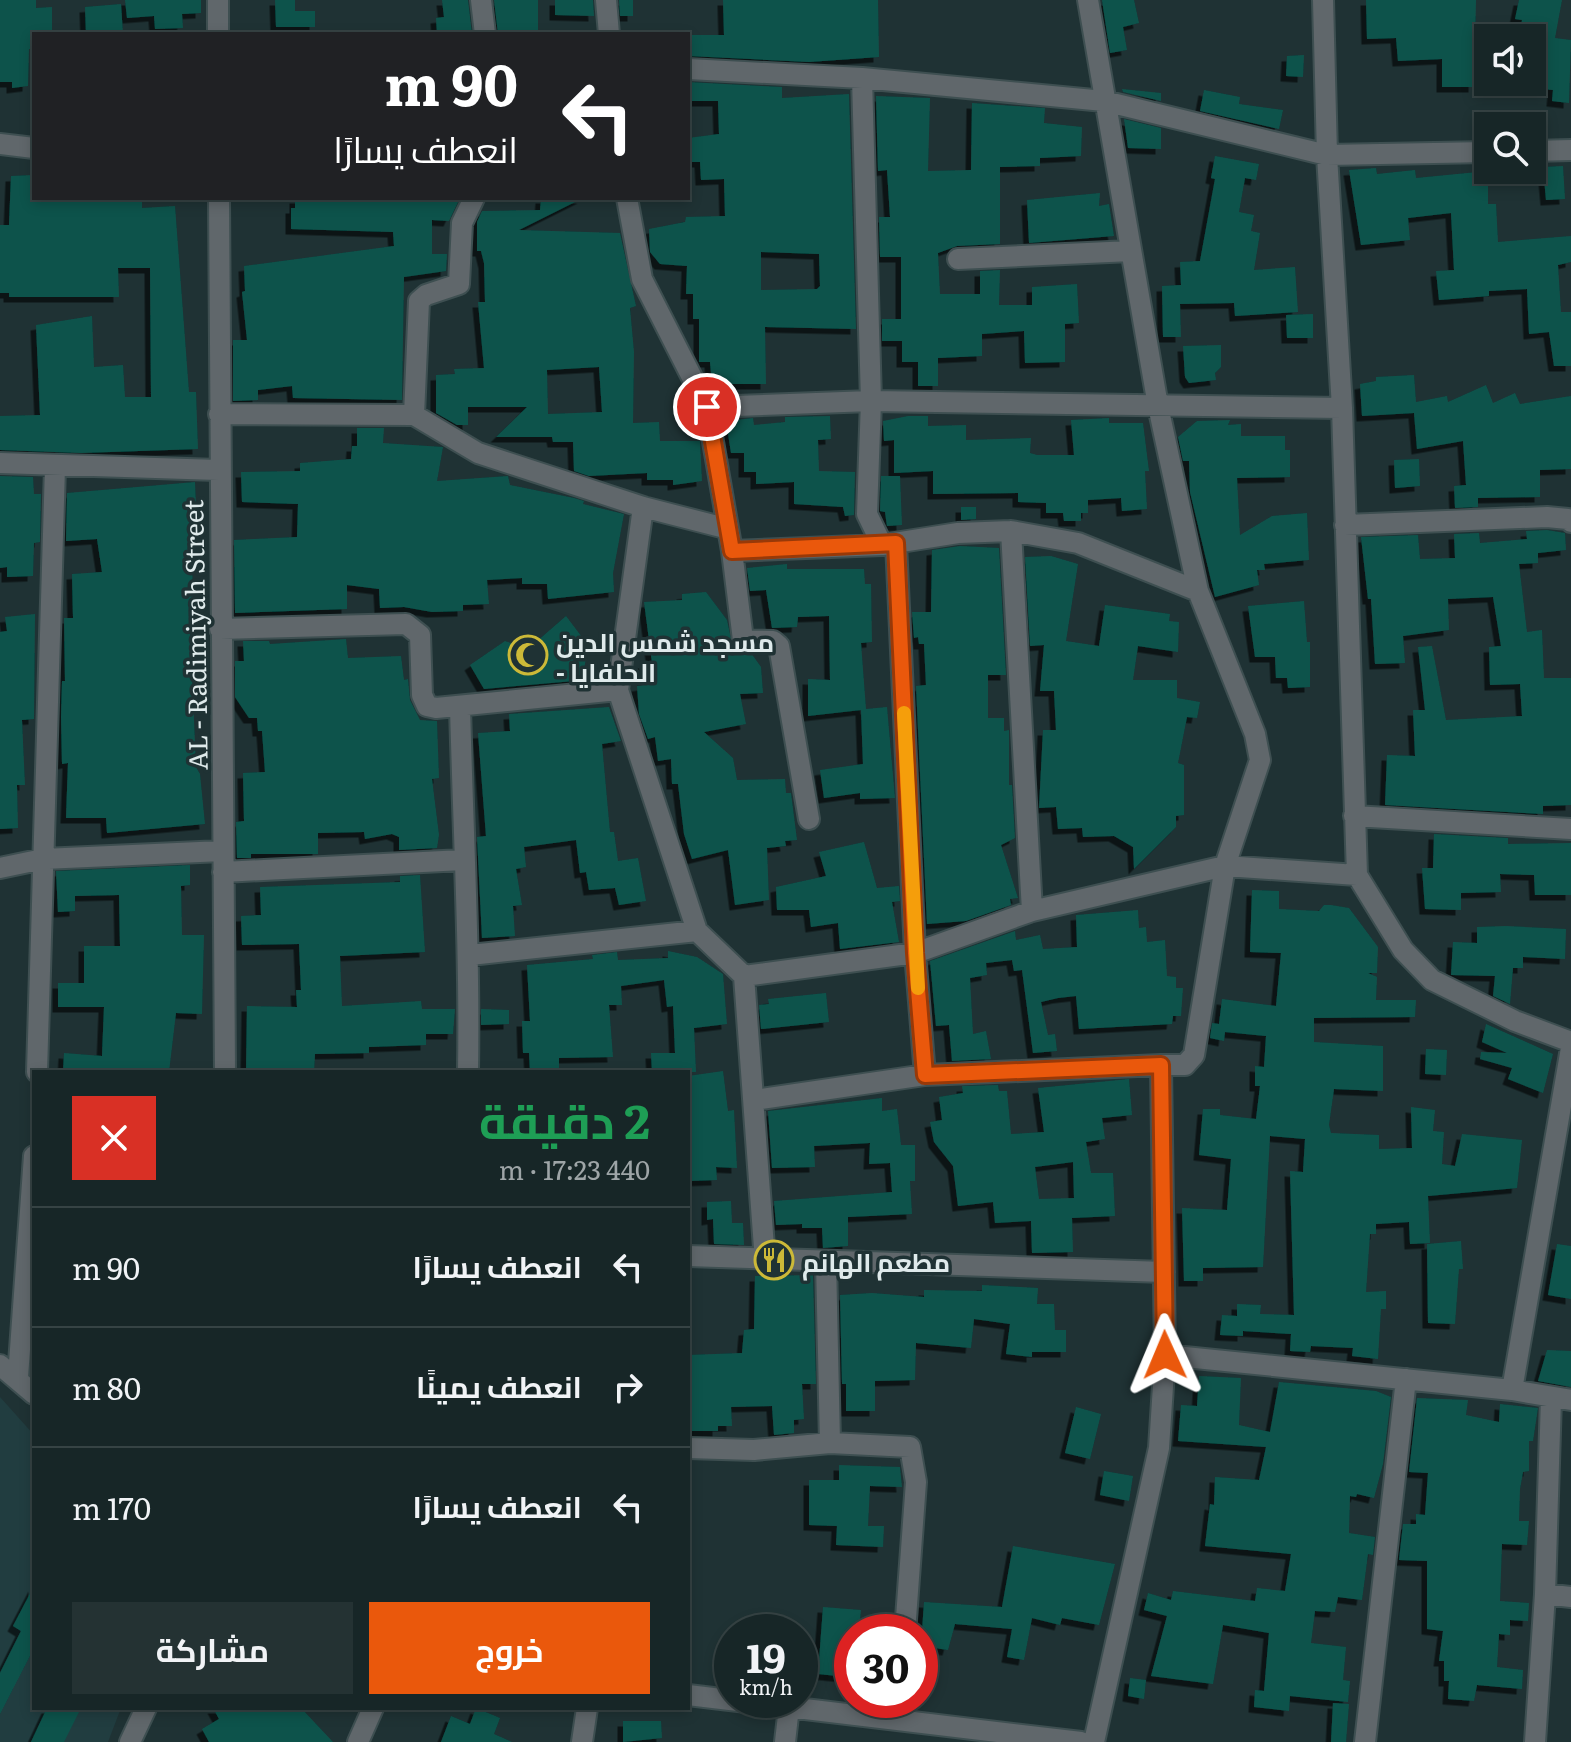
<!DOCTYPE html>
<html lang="ar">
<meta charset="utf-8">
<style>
:root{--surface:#172627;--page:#243233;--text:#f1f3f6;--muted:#9ea5a7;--line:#364344;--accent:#ea580c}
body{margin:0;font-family:Literata,Cairo,serif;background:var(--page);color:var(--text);direction:rtl;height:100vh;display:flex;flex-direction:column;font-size:30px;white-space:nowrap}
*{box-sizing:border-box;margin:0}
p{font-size:26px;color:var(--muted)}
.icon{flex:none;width:44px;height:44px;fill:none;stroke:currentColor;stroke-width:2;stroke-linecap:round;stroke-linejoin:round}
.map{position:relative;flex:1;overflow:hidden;direction:ltr}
.sheet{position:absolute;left:32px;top:1070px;width:658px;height:640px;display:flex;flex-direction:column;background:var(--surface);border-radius:0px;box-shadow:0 4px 12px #0003,0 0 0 2px var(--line);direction:rtl}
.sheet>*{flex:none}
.banner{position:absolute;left:32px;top:32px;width:658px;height:168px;border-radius:0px;box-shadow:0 4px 12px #0003,0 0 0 2px var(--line);direction:rtl;background:#202124;color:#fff;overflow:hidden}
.tools{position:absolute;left:1474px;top:24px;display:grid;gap:16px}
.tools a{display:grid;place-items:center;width:72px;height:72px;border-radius:0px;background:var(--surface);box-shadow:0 4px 12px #0003,0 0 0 2px var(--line);font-size:40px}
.speed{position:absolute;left:714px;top:1614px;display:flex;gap:16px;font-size:40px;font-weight:700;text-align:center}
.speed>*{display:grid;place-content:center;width:104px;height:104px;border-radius:50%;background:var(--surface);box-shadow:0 4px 12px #0003,0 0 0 2px var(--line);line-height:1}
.speed small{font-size:20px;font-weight:400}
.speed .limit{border:12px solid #d22;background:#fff;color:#111}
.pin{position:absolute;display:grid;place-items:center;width:68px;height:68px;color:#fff;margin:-34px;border:4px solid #fff;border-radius:50%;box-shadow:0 2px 8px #0007}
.me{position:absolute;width:88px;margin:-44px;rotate:359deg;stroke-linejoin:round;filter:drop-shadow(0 0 6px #0008)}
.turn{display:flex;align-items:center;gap:28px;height:168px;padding:0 40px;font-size:36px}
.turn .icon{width:104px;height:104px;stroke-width:2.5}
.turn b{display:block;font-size:56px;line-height:68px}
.round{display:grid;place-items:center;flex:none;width:84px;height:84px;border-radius:0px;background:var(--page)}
.summary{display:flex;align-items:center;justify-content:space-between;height:136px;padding:0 40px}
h1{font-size:48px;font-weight:700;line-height:60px;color:#1e9e55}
.primary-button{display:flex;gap:16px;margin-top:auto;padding:16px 40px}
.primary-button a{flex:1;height:92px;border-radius:0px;background:var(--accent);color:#fff;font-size:32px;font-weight:700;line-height:92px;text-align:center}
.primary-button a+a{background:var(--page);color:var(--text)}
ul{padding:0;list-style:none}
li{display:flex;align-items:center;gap:24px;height:120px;padding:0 40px;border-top:2px solid var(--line)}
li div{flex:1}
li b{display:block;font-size:30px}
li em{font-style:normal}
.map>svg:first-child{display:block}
</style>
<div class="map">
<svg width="1571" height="1742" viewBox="0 0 1571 1742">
<defs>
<filter id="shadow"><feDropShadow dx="-5.5" dy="5.5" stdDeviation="0" flood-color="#0009"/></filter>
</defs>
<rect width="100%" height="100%" fill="#1f3234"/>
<path fill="#213d40" d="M0,1397L34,1435V1708H121L108,1742H0Z"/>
<path fill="#0b534b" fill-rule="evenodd" filter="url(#shadow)" d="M0,0H36V8L52,7V34H34V49H29L28,86L12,88V82H0Z
M125,0H201V13L182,14L183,28L155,29L154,16L127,18Z
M275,0H295V11H315V27H276Z
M442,0H468L472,34H437L436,18L444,17Z
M494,0H538V34H498Z
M555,0H593L594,16L555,15Z
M619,0H633V16H620Z
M723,0H878L879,57L809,62L688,56V35H724Z
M1102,0H1134L1139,23L1123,27L1127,50L1110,53Z
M1366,0H1476L1474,87H1442V59L1398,61L1396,38L1367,39Z
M1519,0H1562L1555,38L1571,40L1569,103L1552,101L1553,90L1532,88V38H1519L1522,20L1515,19Z
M121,4L123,34H86L85,7Z
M1304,55L1303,77L1286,76L1287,56Z
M688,82L782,87V98L849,94L856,329L765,327L766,384H712L710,362H699V319H693V294H686L687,266L660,264L650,252L649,229L685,222L686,217L725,216L724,179L701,180L700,162H688V138L719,134L718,101H688ZM761,252L819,254L820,286L817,289L761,290Z
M1122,89L1161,93V101L1123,92Z
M1204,90L1240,97L1239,104L1283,110L1279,129L1200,111Z
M876,96L930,98L928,171L971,170L972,103L1045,108L1044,123L1082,127L1081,156L1040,158V166L1000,167V244L957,246L938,253L940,294H980V271L1000,270L999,305H1032V287L1077,284L1079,323L1065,324V362L1025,363L1024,331L982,334V356L938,358V386H918V362H902V341H882V319H901V257H880L879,217H890L887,170L878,171Z
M1124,119L1161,128V149L1128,148Z
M1215,156L1259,164L1256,180L1245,178L1239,212L1254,215L1251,231L1260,233L1254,270L1295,267L1298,312L1235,316L1234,303L1180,304L1181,337H1163L1162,286L1181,285L1180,262L1200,261L1215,179L1211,178Z
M1563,166L1565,199L1546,200L1543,167Z
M1376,168L1377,174L1415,170L1416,178L1488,171V204H1496L1498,242L1571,236V262L1558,265L1561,312H1571V366H1554L1549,332L1529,334L1527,289L1489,291V296L1439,300L1436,271L1454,270L1451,213L1408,218L1410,240L1361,245L1349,170Z
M34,175V198H131L142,199V208L175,206L189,392H196L198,449L81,453L0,450V416L40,415L36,325L92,316L94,367L123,365L125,397H151L150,268H118L119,297H9V293H0V225H9L11,176Z
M1100,193L1099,206L1109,204L1114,236L1029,243L1027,200Z
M295,198H460L449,221L432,220V254H447L446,271L404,277L402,400L293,398L292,386L258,390V400L233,401V340H247L242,292L245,291L244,266L394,246L393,232L291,229V208H295Z
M541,198H583L519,230L620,233L636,306L630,308L634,352L633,423L659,422L660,441H700L702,481L673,485V480H647V473L589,476L574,471L573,442H553L552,437H496L527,407H468V425H457L436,413V375L455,374L454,369L484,368L478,302H485L484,263L481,251H477V222L482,211L540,210ZM599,367L602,412L548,414L547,370Z
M1313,314V338H1287L1286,315Z
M1221,345V367L1215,373L1216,380L1189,383L1185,377L1183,346Z
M1414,375L1416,402L1447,396L1448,402L1486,385L1493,403L1515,393L1520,404L1571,396V469L1540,470V497L1478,498V507L1455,508L1454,486L1466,485L1463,441L1417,449L1414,413L1362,416L1360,384L1376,381V377Z
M830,416L831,439L818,440L819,471L855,472L854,515L845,516L843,507L794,504V482L756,484V472H744V453H731L726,421L753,418L754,425L785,422V417Z
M908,416H928V426L966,425V440L1031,438L1030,453L1037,455H1074L1071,420L1109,418V423H1143L1149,471H1145L1147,509L1122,511L1121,498L1088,500V513H1081V521H1064L1063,513H1046V503L1018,502V493L933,494V471L894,473V440L884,441L883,421Z
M1230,420L1228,425L1241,424V436H1285V450H1290V477L1237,478L1240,535L1272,516L1307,513L1309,560L1264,564L1265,570H1257L1259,585L1215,597L1190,492L1189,461H1183L1178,437L1197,421Z
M357,428H384L383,443L443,447L437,481L508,476L510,485L574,498L584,501L583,504L624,514L613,573L614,592L548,599L547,584H522V578L487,580L489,604L463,605V611L432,612L404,607L380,608L379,589L347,585V609L235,613L234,540L297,537L298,504L242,502L241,472L300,471V463L351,459L352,446H357Z
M1419,459L1420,486L1395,488L1394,460Z
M0,476L33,477L34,494H41L40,542L34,543L33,576L7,577V567L0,568Z
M881,476H900L902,525L887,526L885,512L880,511Z
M195,482L197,530L195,569H192L196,636L190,626L196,767L200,774L205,824L107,833L106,818H66L68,763L62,764L61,717L62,681H65L64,618H73L72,574L102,572L97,539L66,541L67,493Z
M961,507H976V519L961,520Z
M1547,530L1565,533L1566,550L1538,553V563L1519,564L1527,632L1542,630L1544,678H1571V805L1543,806V814L1385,805L1387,755L1415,756L1413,710H1425L1418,647L1432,646L1446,720L1522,716L1520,684L1490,685L1489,647L1501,646L1493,597L1448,599L1449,630L1403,636L1405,663L1375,664L1371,599H1368L1361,537L1418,535L1420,559L1455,558L1454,534L1479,533L1480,543L1527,539L1526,531Z
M960,546L999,548L1006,675H988V718H1004V731L1009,730V785H1012L1015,838L1001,845L1018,898L1010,899L1011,905L966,921L927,924L916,686L926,685L924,644H919L918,637L914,638L912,612H931L932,550Z
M1051,556L1078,564L1066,641L1099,646L1105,605L1170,614L1169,621L1179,622L1178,652L1138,646L1133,680H1177V698L1200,702L1197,718L1187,717L1178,763L1184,765V815L1176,816V827L1134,869L1133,847L1114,836L1083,837L1082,828L1058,829L1056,807L1039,808L1043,730H1056L1054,691H1040L1044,645L1030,646L1025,557Z
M787,564V569H864L865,584H871L872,642L861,643L866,709L887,707L895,798L860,799V793L824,798L820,770L863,764L861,710L808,716V679L830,680L829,616L798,617L797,627L772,628L766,590L750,591L747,568Z
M706,592L727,620L733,648L751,653L761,667L763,693L740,694L746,724L704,732L733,758L737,780L785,779L786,793H791L797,840L785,841L786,846L767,848L769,900L735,905L728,850L692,859L684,834L678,784H672L671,759L658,761L655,737L648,739L639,714L637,686L643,685V663H652L644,602L682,600V594Z
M1304,601L1307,642H1310V687L1288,688L1287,678H1276L1275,657H1255L1248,606Z
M35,614L34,719L22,720L25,785H17L18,828L0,829V632L7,631L5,617Z
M566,616L588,645L584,670L574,681L484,689L470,665L505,641L528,649Z
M346,639L348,658L401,656L404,680L408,679L410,700L420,720L437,721L439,778L432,779L439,835L437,848L399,850V837L392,834L365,839L364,832L318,833V854H251V858H237L236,822L244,821L243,773L265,772L262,731H258L257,718H249L235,697V661H244L243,641H269L270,644Z
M609,707L621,741L602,744L610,832H614L618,861L638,858L646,901L619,905L615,888L589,890L586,872L580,873L576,840L524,847L526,867L516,869L522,905L513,906L515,936L482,938L477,837L486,836L478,733L510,731L509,714Z
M1434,834L1508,838V844L1571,843V895H1535L1534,875L1500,874L1501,892L1461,893V910L1425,909L1422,868H1433Z
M864,842L877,888L899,886L900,901L892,902L899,942L840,949L838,923L811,927L809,910H777L776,887L826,876L819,852Z
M190,865V885L181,886L182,935H204L202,1014L176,1013L169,1072H63L64,1053L102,1056L104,1007H58V983H84V946H120L119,895L75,896V911L58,912L56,871Z
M420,875L425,952L340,956L342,1006L421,1001L422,1009H455L453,1034H426V1045L369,1047V1053L315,1054L314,1072H246L247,1006L297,1007L296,990H301L299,944L242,945L241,916L261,915L260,887L400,882V876Z
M1252,890L1279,891V909L1319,911L1324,905H1331L1349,908L1378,947L1377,973H1368L1377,977L1376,1000H1416L1415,1017L1314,1018V1042L1383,1046V1091L1334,1089L1329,1125L1331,1133L1379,1135V1149L1412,1148L1411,1107L1435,1110L1433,1131L1444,1132L1442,1164L1455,1166L1462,1134L1522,1140L1517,1188L1428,1196L1430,1243L1410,1244L1409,1222L1376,1224V1234H1370L1366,1292L1386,1291V1309H1381L1378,1359L1352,1356L1353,1348L1311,1346L1310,1352L1290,1351L1291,1334L1243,1331V1336L1220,1335L1222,1315L1237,1316V1304L1261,1305L1260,1314L1294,1315L1290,1171L1303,1172L1305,1139L1270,1136L1263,1267L1203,1268V1281H1184L1182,1208L1227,1210L1231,1159L1199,1155L1203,1109H1220V1115L1256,1119L1260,1086H1255V1066L1264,1067L1266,1036L1225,1032L1224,1041L1210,1038L1212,1023L1219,1024L1222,999L1276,1006L1281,953L1250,952Z
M1138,910L1139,928L1146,927L1147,942L1165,940L1167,976L1176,977V988H1183L1181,1016H1173L1172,1024L1079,1029L1076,996L1058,998L1041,1002L1048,1035L1055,1034L1057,1051L1033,1053L1022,970L1014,971L1012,960L986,963L987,975L970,978L973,1034L986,1031L991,1059L952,1061L949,1025L936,1026L930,961L1015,931L1016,940L1040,935L1043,949L1077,947L1076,915Z
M1506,926L1566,929L1565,959L1523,957V968H1513L1510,1004L1493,996L1495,976L1451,975L1453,942L1477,943V927Z
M668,951L697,957L723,974L727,1024L694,1028L696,1072H652L651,1053H675L673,1006L667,1007L664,980L621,986L622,1005H609L613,1057L559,1058V1072H530L529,1053H523L522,1021H530L527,965L593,959L592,955L617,952L618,960L668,958Z
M826,993L829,1022L761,1029L759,1005L769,1004L768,999Z
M481,1009L509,1010V1024L481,1025Z
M1486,1024L1553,1054L1543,1093L1508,1079L1512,1068L1480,1059L1481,1052L1507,1053L1482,1042Z
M1426,1049L1447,1050L1446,1075L1425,1074Z
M723,1071L728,1111L734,1110L737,1168L716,1167L717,1180L688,1181V1076Z
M1129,1079L1132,1115L1102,1118L1105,1139L1086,1142L1091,1173H1113L1115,1216L1072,1218L1073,1252L1032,1253L1031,1221L995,1223L993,1202L958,1206L953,1166L934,1142L930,1122L942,1120L939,1097L963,1093L962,1086L998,1085L999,1091H1007L1011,1134L1044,1132L1038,1088ZM1073,1162L1074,1198L1039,1199L1035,1167Z
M882,1098V1111L897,1109L901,1145H915V1181H910L912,1214L848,1217V1246L823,1248L822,1228H802V1224L776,1225L774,1201L892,1192L890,1163L869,1164L870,1143L814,1146L815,1167L772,1168L768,1111Z
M731,1201L732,1223H743L744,1245L714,1244L713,1219L707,1220V1202Z
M1461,1241L1463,1269H1459L1455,1324L1428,1323L1427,1244Z
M1557,1244L1571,1246V1299L1548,1295Z
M813,1275L816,1384H802L804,1419L794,1420V1433L774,1435L772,1406L731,1407L732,1426H718V1431H688V1355L742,1353L744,1330L754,1329L755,1276Z
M982,1285L1038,1288L1037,1304H1054L1055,1330H1066V1352H1032V1357L1006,1354L1010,1324L974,1319L971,1348L916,1343L915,1380L875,1381V1411H846V1384H842L840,1295L872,1293L924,1297V1290L982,1291Z
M1547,1350L1571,1351V1387L1538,1381Z
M1199,1376L1241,1378L1239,1425L1270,1432L1279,1382L1376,1391L1391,1397L1383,1464L1374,1498L1357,1494L1356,1497L1350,1496L1349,1533L1375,1537L1373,1555L1368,1554L1362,1600L1338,1597L1335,1612L1315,1611L1311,1643L1346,1647L1343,1680L1350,1681L1348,1702L1290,1696L1289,1711L1254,1707L1255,1690L1264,1691L1269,1633L1223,1625L1213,1684L1151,1676L1167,1616L1144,1610L1148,1593L1171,1600L1173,1591L1255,1601L1257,1588L1285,1591L1291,1554L1205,1546L1210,1504L1214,1505L1215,1477L1259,1480L1266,1447L1178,1441L1181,1405L1197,1406Z
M1417,1398L1468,1400L1466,1415L1499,1422L1500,1404L1538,1408L1533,1441H1529V1471L1523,1472L1520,1489L1519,1521H1529L1527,1545L1502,1544L1500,1601L1529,1603L1528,1621L1510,1620V1635L1499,1634L1497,1667L1523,1670L1522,1689L1477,1685L1474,1701L1448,1699L1449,1681H1444V1661H1439L1443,1631L1427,1629V1561L1399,1560L1403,1524H1416V1514L1425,1515L1428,1473L1409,1472Z
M1076,1407L1101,1414L1090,1459L1065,1453Z
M839,1465L900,1467L902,1487L870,1486L868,1526H884L883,1547L836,1545L837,1526L809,1525V1480H839Z
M1104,1471L1133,1476L1129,1501L1100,1495Z
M1013,1546L1115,1564L1099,1625L1062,1618L1060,1625L1032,1618L1024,1660L1007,1657L1012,1629L955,1624L948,1650L921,1646L924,1602L1002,1607Z
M34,1586V1648L0,1714V1673L21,1631L13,1626Z
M823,1607L861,1610L859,1632H852V1662H848L847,1677L818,1674Z
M1130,1678L1146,1680L1144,1699L1128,1696Z
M1333,1703L1349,1704L1346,1742H1331Z
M47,1708H81L64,1742H31Z
M213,1708H301L333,1742H209L202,1729L219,1719Z
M476,1708L500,1718L494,1734L512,1742H441L451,1716L470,1724Z
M623,1721H661L662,1738L623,1742Z"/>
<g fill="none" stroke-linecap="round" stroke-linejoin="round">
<g stroke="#3e4f51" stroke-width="24">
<path id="minor" d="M218,0V34
M481,0L485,34
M606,0L609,34
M1088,0L1158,406L1198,591L1255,734L1260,760L1225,866L1194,1055L1185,1065H1161L1165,1355L1159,1448L1094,1742
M1323,0L1327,155L1342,408L1357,875L1403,950L1432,980L1515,1021L1571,1042
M688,69L862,78L1104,101L1327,155L1488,152
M862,78L871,401L867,514L882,545
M0,144L34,148
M1532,151L1571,150
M219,198L225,1072
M627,198L642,279L707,407L732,551L882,545L958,533L1011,531L1078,543L1198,591
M958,259L1131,251
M707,407L871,401L1342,408
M219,414L414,415L478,453L643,507L725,528
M414,415L419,301L426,295L459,284L462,223L474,198
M0,463L218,470
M643,507L618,690L697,931L744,976L765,1261
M1345,525L1547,517L1568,519L1571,522
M1011,531L1032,911
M896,543L915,953L925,1075
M732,551L743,640L773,641L779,646L809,819
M220,629L406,624L420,635L422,695L427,706L436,708L618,690
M460,706C463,828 470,950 468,1072
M1354,816L1571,829
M0,868L43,859L222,851
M223,872L463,860
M470,955L697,931
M744,976L915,953L1032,911L1225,866L1357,875
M37,1072L55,467
M754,1100L925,1075L1161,1065
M688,1256L1164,1272
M826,1261L830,1443L910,1447L916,1482L905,1632
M1165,1355L1512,1390L1571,1400
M0,1365L34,1394
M18,1377L34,1156
M1512,1390L1571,1048
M688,1448L754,1450L830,1443
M1545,1594L1571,1597
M688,1695L1081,1742
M130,1742L146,1708
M358,1742L373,1708
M582,1742L587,1708
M785,1742L789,1707
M1365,1742L1406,1379
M1535,1742L1545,1594L1551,1398"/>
</g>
<use href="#minor" stroke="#60676b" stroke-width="20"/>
</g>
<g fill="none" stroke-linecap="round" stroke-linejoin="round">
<g stroke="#983908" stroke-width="20">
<path id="route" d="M707,407L732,551L896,543L915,953L925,1075L1161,1065L1165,1355"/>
</g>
<use href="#route" stroke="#ea580c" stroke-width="14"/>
<path stroke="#f59e0b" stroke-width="14" d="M904,713L918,988"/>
</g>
<defs>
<g id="mosque-ring" transform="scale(2)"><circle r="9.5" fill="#1f3234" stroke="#ccb938" stroke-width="1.5"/><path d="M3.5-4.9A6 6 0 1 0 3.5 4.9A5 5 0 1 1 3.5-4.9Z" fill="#ccb938"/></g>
<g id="restaurant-ring" transform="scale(2)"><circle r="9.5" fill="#1f3234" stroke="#ccb938" stroke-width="1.5"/><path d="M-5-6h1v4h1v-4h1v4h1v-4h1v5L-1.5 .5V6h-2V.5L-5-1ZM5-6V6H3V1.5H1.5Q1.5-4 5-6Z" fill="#ccb938"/></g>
</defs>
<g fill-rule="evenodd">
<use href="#mosque-ring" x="528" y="655"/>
<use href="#restaurant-ring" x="774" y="1260"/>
</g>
<g text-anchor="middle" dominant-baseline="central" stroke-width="7" stroke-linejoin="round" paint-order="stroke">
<g font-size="26" fill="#dfeaeb" stroke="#1f3234">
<text transform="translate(194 635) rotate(-91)">AL - Radimiyah Street</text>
</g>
<g font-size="26" font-weight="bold" fill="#dfeaeb" stroke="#1f3234" text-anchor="start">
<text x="556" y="640">مسجد شمس الدين<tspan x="556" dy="30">- الحلفايا</tspan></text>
<text x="802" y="1260">مطعم الهانم</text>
</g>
</g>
</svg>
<div class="tools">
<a><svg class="icon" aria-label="sound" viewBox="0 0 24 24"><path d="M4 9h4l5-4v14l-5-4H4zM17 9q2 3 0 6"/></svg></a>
<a><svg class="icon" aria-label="search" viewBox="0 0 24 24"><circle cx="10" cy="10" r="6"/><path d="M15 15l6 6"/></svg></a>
</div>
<div class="speed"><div>19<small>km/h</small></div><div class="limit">30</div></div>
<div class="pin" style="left:707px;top:407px;background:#d93025"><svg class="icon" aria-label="arrive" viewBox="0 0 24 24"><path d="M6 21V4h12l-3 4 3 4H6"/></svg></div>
<svg class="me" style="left:1165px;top:1355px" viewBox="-20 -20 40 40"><path d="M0-17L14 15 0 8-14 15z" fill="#ea580c" stroke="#fff" stroke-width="4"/></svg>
<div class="banner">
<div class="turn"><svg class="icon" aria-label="left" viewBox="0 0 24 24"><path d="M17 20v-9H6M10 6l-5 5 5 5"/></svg><div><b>90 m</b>انعطف يسارًا</div></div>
</div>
<section class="sheet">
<div class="summary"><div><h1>2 دقيقة</h1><p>440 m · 17:23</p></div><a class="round" style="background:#d93025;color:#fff"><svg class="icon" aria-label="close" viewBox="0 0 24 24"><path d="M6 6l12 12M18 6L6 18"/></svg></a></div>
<ul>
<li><svg class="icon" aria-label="left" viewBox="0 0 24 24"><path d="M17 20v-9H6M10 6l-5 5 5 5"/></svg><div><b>انعطف يسارًا</b></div><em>90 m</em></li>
<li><svg class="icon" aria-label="right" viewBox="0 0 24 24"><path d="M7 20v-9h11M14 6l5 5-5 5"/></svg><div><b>انعطف يمينًا</b></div><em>80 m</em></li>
<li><svg class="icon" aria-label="left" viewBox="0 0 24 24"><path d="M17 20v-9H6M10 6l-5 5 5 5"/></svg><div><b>انعطف يسارًا</b></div><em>170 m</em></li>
</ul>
<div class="primary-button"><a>خروج</a><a>مشاركة</a></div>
</section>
</div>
